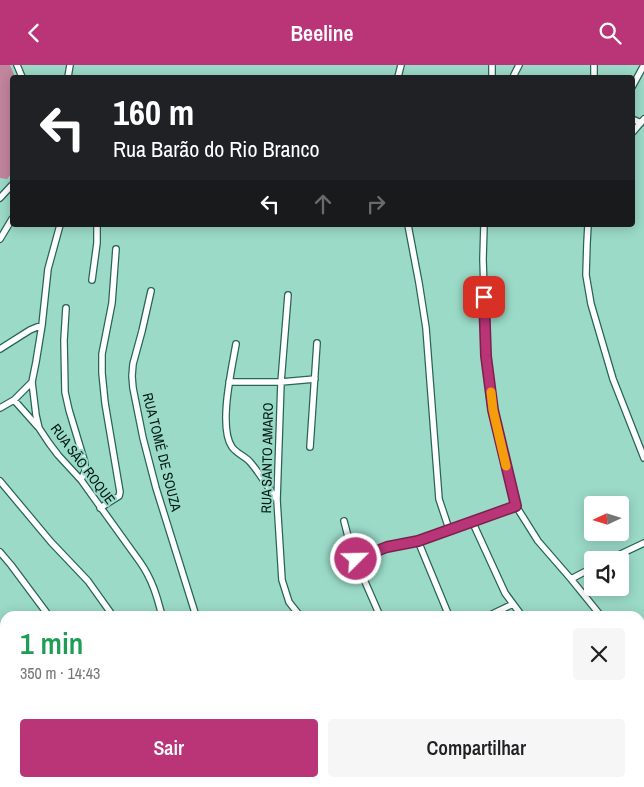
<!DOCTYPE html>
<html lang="pt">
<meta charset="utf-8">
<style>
:root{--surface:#fff;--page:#f6f6f6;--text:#202124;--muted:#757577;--accent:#ba3478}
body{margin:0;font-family:"Archivo Narrow",sans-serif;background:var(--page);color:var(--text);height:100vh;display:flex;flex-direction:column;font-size:19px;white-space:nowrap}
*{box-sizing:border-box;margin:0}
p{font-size:16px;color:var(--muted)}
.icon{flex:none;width:28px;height:28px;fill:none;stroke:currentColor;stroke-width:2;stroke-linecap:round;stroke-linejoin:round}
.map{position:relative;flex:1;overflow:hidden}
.details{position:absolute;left:0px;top:546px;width:645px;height:176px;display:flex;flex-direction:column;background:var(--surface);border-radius:15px 15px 0 0;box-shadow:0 2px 12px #0003}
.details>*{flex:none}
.top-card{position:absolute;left:10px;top:10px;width:625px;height:152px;border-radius:5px;box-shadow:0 2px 12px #0003;background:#202124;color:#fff;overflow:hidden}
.needle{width:32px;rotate:266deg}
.buttons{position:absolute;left:584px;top:431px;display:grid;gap:10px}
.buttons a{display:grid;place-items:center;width:45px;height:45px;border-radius:5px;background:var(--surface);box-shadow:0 2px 12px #0003;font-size:25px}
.pin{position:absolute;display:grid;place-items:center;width:42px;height:42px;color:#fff;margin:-21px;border-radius:10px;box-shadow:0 2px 8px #0006}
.me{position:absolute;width:55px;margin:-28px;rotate:67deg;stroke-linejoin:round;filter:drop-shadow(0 0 4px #0008)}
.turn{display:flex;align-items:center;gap:18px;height:105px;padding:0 20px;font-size:22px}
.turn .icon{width:65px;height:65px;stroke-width:2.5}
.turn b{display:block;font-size:35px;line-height:42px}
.lanes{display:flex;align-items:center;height:48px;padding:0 20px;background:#0003;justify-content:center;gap:25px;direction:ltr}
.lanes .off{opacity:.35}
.round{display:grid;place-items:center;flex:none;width:52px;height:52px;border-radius:5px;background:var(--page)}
.summary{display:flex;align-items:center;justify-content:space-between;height:85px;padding:0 20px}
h1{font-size:30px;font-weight:600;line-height:38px;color:#1e9e55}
.primary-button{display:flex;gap:10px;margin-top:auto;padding:10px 20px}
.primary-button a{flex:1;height:58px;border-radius:5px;background:var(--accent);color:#fff;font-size:20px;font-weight:600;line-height:58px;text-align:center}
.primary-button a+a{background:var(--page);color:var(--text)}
header{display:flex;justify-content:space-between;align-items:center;height:65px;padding:0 20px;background:var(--accent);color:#fff;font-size:22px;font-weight:600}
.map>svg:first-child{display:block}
</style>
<header><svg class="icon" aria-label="back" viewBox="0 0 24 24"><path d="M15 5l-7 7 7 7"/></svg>Beeline<svg class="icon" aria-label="search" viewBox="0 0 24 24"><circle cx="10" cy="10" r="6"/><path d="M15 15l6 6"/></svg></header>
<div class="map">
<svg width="644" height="722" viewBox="0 0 644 722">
<rect width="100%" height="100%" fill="#9bdac7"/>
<path fill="#c1859d" d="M0,0H10L15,12H12V108L7,114L0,113Z"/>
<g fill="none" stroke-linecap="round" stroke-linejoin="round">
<g stroke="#276556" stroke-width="8">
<path id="street" d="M17,0L22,12
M492,0V12
M594,0V12
M68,12L70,0
M398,12L401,0
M513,12L519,0
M632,22L644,0
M632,54L641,58
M632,68L644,54
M0,133L12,120
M60,160L48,204L42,260L36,297L32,317L36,350L39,363L49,378L58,390L81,415L140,497C152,514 157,531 162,551
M408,160L419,218L426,263L439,434L449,464
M484,160L483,194L486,291L493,345L516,441L538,476L571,514L601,551
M588,160L587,178L586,210L591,239L613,314L644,393
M0,174L12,154
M92,215L97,178V160
M151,226L142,266L133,299L132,311L133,323L143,373L156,423L196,551
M288,230L281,317L277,435L282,515L289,537L300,551
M66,243L64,275L65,327L69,345L85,398V406L81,415
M236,279C232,303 218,362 232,382C237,389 245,391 250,397C259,407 269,424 277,435
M0,284L30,265L42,260
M229,317H281L315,314
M14,335L38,362
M0,343L14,335L32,317
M310,382L317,278
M0,416L51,477L88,516L113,551
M100,443L119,431L120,427L105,338L102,308V289L112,238L116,184
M344,456L352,487L380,551
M472,456L505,528L522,551
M418,476L449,551
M0,487L11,500L49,551
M356,494L387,482L418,476L516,441
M608,495L644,478
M571,514L592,503
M488,551L513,539
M0,588L5,594
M640,599L644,604
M640,634L644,633
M0,667L5,672
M640,677L643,672
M640,696L644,699
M0,706L5,711
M12,718L17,722
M52,718L57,722
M118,718L124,722
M187,718L190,722
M253,718L257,722
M339,718L345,722
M363,718L367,722
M440,718L444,722
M498,722L499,718
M530,722L531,718
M613,722L616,718"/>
</g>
<use href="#street" stroke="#fff" stroke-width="5.5"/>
<path stroke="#133028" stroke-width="2" stroke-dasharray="6 6" stroke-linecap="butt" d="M0,690L5,695
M30,718L35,722"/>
</g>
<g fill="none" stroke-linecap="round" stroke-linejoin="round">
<g stroke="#79224e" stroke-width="12">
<path id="route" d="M356,494L387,482L418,476L516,441L493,345L486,291L484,232"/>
</g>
<use href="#route" stroke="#ba3478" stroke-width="9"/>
<path stroke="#f59e0b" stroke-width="9" d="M491,327L493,345L506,401"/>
</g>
<g text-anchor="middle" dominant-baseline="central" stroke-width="4" stroke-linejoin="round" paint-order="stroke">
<g font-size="14" fill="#011913" stroke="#9bdac7">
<text transform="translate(162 387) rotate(76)">RUA TOMÉ DE SOUZA</text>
<text transform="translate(267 393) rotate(-89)">RUA SANTO AMARO</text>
<text transform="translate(83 399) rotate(53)">RUA SÃO ROQUE</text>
</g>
</g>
</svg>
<div class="buttons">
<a><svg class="needle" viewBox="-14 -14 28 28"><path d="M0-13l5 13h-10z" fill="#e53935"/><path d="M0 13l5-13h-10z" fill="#757577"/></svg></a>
<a><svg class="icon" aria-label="sound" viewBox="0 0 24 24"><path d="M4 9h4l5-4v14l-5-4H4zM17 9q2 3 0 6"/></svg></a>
</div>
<div class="pin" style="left:484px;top:232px;background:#d93025"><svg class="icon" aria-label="arrive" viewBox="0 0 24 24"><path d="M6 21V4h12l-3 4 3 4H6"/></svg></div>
<svg class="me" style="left:356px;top:494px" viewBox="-20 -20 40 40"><circle r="17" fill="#ba3478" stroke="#fff" stroke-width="3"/><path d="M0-11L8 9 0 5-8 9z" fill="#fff"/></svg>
<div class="top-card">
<div class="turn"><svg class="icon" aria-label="left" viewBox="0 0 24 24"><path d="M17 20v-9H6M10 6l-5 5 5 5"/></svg><div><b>160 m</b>Rua Barão do Rio Branco</div></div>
<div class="lanes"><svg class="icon" aria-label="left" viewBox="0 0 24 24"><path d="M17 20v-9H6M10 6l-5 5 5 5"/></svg><svg class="icon off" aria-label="ahead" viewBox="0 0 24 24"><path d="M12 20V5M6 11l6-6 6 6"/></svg><svg class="icon off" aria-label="right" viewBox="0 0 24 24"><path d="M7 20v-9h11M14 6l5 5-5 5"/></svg></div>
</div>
<section class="details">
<div class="summary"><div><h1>1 min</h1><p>350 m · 14:43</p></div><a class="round"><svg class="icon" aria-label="close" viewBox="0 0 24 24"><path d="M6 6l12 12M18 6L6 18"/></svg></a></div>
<div class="primary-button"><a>Sair</a><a>Compartilhar</a></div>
</section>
</div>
